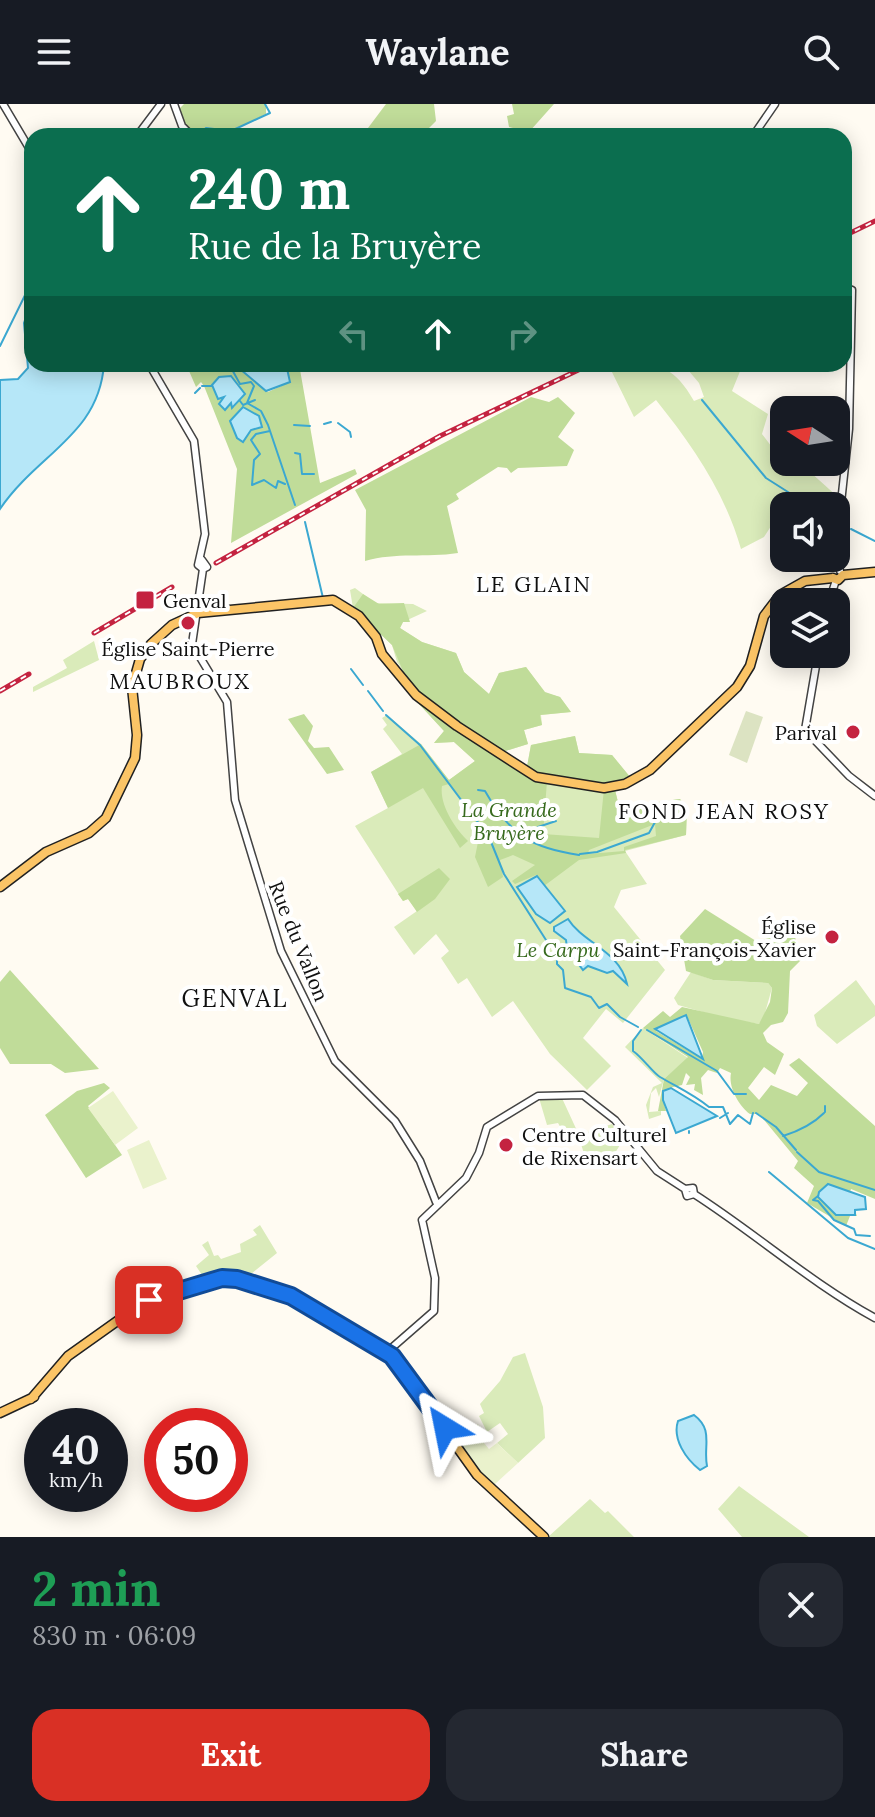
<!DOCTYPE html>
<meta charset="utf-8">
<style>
:root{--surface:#171b24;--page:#242831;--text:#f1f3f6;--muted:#9ea1a6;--accent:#d93025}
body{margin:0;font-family:Lora,serif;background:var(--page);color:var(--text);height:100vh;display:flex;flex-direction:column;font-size:30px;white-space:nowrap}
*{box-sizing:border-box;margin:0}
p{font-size:26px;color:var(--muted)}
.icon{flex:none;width:44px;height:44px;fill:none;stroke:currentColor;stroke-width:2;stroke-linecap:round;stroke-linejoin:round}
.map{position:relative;height:1433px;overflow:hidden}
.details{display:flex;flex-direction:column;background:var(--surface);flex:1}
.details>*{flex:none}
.guide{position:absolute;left:24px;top:24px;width:828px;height:244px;border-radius:24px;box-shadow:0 4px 20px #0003;background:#0b6e4f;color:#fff;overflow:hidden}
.needle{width:52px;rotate:282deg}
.tools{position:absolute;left:770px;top:292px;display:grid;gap:16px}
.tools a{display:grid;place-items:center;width:80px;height:80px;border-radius:16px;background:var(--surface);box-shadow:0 4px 20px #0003;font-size:40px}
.speed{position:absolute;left:24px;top:1304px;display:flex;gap:16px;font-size:40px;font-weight:700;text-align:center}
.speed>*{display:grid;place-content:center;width:104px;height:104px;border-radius:50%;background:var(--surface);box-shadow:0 4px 20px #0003;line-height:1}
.speed small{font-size:20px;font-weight:400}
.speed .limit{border:12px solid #d22;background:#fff;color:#111}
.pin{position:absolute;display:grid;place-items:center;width:68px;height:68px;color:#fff;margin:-34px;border-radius:16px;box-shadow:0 4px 12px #0006}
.me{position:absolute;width:88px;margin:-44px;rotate:325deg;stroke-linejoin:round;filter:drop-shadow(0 0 6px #0008)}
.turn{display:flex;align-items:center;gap:28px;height:168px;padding:0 32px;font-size:36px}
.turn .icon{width:104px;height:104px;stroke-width:2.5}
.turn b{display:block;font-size:56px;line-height:68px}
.lanes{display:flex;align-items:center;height:76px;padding:0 32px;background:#0003;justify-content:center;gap:40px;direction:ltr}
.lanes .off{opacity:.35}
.round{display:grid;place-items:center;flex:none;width:84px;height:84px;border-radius:24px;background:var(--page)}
.summary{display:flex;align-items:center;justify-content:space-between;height:136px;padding:0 32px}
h1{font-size:48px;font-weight:800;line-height:60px;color:#1e9e55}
.primary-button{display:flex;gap:16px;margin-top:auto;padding:16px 32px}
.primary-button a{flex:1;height:92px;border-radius:24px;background:var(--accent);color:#fff;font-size:32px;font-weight:800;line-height:92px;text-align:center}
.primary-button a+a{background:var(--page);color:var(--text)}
header{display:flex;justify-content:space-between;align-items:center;height:104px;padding:0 32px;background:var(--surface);font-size:36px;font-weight:800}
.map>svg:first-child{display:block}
</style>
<header><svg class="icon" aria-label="menu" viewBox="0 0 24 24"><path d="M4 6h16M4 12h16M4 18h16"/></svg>Waylane<svg class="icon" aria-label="search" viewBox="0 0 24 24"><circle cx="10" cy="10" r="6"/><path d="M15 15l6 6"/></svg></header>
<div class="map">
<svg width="875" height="1433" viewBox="0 0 875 1433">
<rect width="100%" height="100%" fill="#fffbf2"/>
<path fill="#daebba" d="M608,260C652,260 670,255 694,297L704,293L699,279L683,260H743L732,287L768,310L762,330L794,372L809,367L839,394L836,419V402H784V416L777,413L764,433L741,445C725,389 693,342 656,296L634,313Z
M355,484L375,499L413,500L427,507L403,518L400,524L422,538L456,549L464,568L489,590L499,569L526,563L545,589L560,593L571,608L541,611L542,621L524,626L528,640L502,648L526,668L531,641L575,632L579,649L612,651L635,679L615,686L618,698L644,700L680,695L687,705L686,731L625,747L647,780L621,786L614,803L665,866L623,919L606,905L583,934L611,962L587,986L550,950L513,897L492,913L467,874L458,880L441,854L449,847L436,830L414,851L394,823L417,807L408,795L403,797L355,722L388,704L371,668L402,650L383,625L387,621L382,614L387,611L421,640L449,676L475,657L454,638L434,639L444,627L419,600L422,594L397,558L392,541L353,504L350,486Z
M94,537L99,556L33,588V583L67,564L63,556Z
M691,868L713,876L768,879L772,884L763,916L759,920L724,914L678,901L674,894Z
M856,876L875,902V912L837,940L817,922L814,911Z
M643,924L688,954L664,975L659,993L656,984L651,989L649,1008L661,1007V1011L649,1015L646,1001L653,983L662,979L625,943Z
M561,992L579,1031L612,1020L623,1036L615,1049L589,1065L580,1037L568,1036L558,1019L547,1021L539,994Z
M260,1121L277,1149L246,1174L221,1171L204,1174L196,1162L209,1151L202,1141L208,1137L214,1152L218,1151L221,1155L241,1148L240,1140L257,1131L253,1126Z
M525,1249L543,1303L545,1334L518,1359L497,1339L508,1330L500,1319L487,1328L479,1312L484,1309L480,1300L500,1277L513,1253Z
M739,1382L809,1433H742L718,1405Z
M590,1395L605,1409L608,1407L634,1433H548Z"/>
<path fill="#c0dc99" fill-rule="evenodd" d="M184,0H266V10L234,26L218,25L212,32H195L186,24L178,6Z
M386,0H434L436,17L421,32H362Z
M512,0H554L529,28L509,23L507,12L514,10Z
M186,260H234L268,288L290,278L286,260H299L320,379L355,365L357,370L231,439L237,365L204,282L201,278L196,283ZM230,272L245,290L234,303L231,299L225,306L224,293L218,295L212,280L219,273Z
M531,293L549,298L558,293L575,309L558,333L574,346L567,362L518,364L511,369L507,364L498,363L456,390L459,395L447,402L458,449C426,454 396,448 365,457L366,406L355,386Z
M363,490L379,500L404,499L410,518H403L400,524L422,538L456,549L464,568L489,590L499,569L526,563L545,588L560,593L571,608L540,611L542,621L524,626L528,640L502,648L526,668L531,641L575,632L579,649L612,651L635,679L615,686L618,698L644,700L680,695L687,705L686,731L625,746L626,749L579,756L544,782L536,771L515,780L512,777L535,761L513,751L500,756L503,773L488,783L475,753L479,733L473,726L476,712L449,680L442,682C439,701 456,726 468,737L460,744L423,684L388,704L371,668L421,640L449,676L475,657L454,638L434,639L444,627L419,600L422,594L408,579L392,541L353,504ZM547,677L604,685L599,734L543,730ZM655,720L656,732L624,743V747L588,750L589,746Z
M304,610L313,622L308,637L314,644L329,643L344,666L327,670L288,615Z
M439,764L450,775L435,795L417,808L408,795L403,797L398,790Z
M705,805L756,837L794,829L801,856L790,867L788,909L783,918L771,921L763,929L767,938L784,950L775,971L764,963L748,984L759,996L771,981L797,992L808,979L789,961L799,954L875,1022V1095L851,1085L849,1091L857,1112H850L846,1122L807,1099L814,1082L794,1064L798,1057L759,1010H750C739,1002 728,983 731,969L720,964L717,969L708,966L701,974L703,991L694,986L695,980L686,981L690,973L686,969L682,981L669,984L663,996L666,1007H658L664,975L688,953L643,924L663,907L670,913L682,903L759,920L770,898L772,884L768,879L713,876L686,867L680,832ZM687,912L703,948L702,955L656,927Z
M10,866L99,965L65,969L51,960H10L0,944V878Z
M104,979L110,984L88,1002L122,1051L86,1074L45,1011L77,987Z"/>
<path fill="#dce3c2" d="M746,607L763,613L747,659L729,651Z"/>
<path fill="#eaf2cc" d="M113,987L138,1024L115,1041L88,1004Z
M149,1036L167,1075L143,1085L127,1046Z
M478,1320L481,1327L487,1328L480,1334L489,1345L497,1339L518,1359L494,1381L473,1361L457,1336Z"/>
<path fill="#b6e7f8" stroke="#3ba8d1" stroke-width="2" d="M32,195V260H104C99,331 38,349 0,405V276L18,275L28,264L24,219Z
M234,260H286L290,278L266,287Z
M231,272L245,290L232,304L231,299L225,306L219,300L224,293L218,295L212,281L219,273Z
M243,303L259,312L262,323L251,326L243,338L237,334L230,317Z
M537,772L565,807L550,819L536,810L517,783Z
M568,815C583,839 620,847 627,880L613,867L607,869L588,862L583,866L571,850L573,843L567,845L566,836L554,827V823Z
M686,911L703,955L655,925Z
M671,984L717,1012L676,1029L663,996V987Z
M828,1080L865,1093L866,1105L855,1106V1111H836L818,1093L819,1088Z
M694,1311C714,1326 703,1342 707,1362L700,1366C686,1355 672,1335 678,1317Z"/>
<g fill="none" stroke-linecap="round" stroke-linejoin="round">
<path stroke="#3ba8d1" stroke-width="2" d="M199,32L206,24L231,27L270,9L265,0
M0,242L32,177
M229,260L240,280L251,278L254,282L247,299L261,307L268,321L295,401
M202,282H212
M195,289L200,284
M702,296L766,374L810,402
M240,297L243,301L255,296
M338,319L350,328L351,333
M324,320L331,318
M294,321L310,322
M270,327L256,330L251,336L260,350L254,356L252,381L264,376L276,384L278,377L285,380
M295,349L300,350L302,370H314
M305,418L323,494
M851,425L875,437
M351,565L363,581
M368,587L383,607
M386,611L420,641L489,733L504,770L546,836L557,846V860L563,866L565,884L591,893L599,904L607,900L620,913L638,923
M478,686L485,687C511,733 533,744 579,751
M528,738L538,723L556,717
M580,750L597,748L649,729L659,711
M641,926L633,937V947C643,954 653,969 660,973C677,983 693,990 709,1003H723L730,1020L738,1011L750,1020L753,1009
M647,926L717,967L734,990H746
M825,1008V1002
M756,1009L776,1023L796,1046
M720,1014L728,1009
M689,1027V1029
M783,1032C799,1027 812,1021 824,1009
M797,1048L819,1068L875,1086
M769,1068L848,1134L875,1145
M818,1092L813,1096L818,1097L834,1116L854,1125L856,1131L870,1132"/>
<g stroke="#434343" stroke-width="9">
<path id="minor" d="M3,0L32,49
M174,0L182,22L192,32
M137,32L161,0
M753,32L775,0
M149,260L194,337L205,430L198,461L203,465
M202,456L207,463L203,465L192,540L227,598L235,696L281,847L335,957L395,1017L420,1057L436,1098
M840,467L836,445L849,325L852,186L844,183
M829,498L836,476
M818,550L805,626L849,672L875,692
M694,1090L687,1092L685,1085L693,1084L694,1090C755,1129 811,1179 875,1214
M423,1120L422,1116L466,1074L479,1049L487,1023L538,992L583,991L615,1016L657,1067L685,1085
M387,1248L434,1207L435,1174L423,1120"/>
</g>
<g stroke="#212121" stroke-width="11">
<path id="major" d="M833,474L838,476L843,471L875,468
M0,783L46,748L89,729L106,714L135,654L137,631L132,583L140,555L151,540L172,521L198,509L333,496L359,512L376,533L382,550L416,591L457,622L536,673L604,684L625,680L650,666L737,583L750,562L764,512L780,491L805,477L833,474
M31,1295L68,1252L144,1198L215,1174L243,1176L296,1194L392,1252L477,1371L544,1433
M0,1309L34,1293"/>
</g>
<use href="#minor" stroke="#fff" stroke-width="6"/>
<use href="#major" stroke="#fbc466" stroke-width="8"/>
<g stroke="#c42340" stroke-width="5">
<path id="rail" d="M844,132L875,117
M216,459L440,332L591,260
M94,529L172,483
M0,587L29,570"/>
</g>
<use href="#rail" stroke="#fff" stroke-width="2" stroke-dasharray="6" stroke-linecap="butt"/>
</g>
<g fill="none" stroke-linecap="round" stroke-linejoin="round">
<g stroke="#114b97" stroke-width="20">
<path id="route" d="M149,1196L222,1174L237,1175L291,1192L392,1252L445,1324"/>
</g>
<use href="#route" stroke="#1a73e8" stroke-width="14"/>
</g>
<g fill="#c42340" stroke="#fff" stroke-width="3">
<rect x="135" y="486" width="20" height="20" rx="4"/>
<circle cx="188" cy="519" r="8"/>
<circle cx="853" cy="628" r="8"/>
<circle cx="832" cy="833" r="8"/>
<circle cx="506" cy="1041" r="8"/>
</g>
<g text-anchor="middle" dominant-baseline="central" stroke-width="8" stroke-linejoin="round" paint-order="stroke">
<g font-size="20" fill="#101010" stroke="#fff" text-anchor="start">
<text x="163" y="496">Genval</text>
<text x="188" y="544" text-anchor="middle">Église Saint-Pierre</text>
<text x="837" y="628" text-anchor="end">Parival</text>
<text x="816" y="822" text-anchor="end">Église<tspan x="816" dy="23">Saint-François-Xavier</tspan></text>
<text x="522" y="1030">Centre Culturel<tspan x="522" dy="23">de Rixensart</tspan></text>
</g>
<g font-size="20" font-style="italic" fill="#376a1d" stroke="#fff">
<text x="509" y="705">La Grande<tspan x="509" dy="23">Bruyère</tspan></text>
<text x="558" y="845">Le Carpu</text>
</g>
<g font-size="20" fill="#101010" stroke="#fff">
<text transform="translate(299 837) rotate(68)">Rue du Vallon</text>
</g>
<g font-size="22" letter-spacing="2" fill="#101010" stroke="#fff">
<text x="534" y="480">LE GLAIN</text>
<text x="180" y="577">MAUBROUX</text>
<text x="724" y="707">FOND JEAN ROSY</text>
</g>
<g font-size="24" letter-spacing="2" fill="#101010" stroke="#fff">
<text x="235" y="894">GENVAL</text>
</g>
</g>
</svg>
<div class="tools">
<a><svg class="needle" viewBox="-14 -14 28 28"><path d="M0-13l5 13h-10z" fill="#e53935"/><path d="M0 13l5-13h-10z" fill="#9ea1a6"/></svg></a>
<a><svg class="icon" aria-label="sound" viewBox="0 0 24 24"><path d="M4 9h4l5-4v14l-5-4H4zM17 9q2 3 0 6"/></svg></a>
<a><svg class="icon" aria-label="layers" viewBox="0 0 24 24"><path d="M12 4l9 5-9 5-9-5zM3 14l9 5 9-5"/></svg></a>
</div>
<div class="speed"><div>40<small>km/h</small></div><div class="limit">50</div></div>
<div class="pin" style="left:149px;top:1196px;background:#d93025"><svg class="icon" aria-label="arrive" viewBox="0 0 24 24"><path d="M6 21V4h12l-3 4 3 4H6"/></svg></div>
<svg class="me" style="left:445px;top:1324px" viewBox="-20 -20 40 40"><path d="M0-17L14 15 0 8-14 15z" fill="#1a73e8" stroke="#fff" stroke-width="4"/></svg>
<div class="guide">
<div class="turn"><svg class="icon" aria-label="ahead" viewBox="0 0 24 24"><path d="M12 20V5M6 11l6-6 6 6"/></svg><div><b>240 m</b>Rue de la Bruyère</div></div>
<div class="lanes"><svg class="icon off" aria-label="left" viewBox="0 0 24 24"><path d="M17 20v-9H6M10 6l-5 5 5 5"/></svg><svg class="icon" aria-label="ahead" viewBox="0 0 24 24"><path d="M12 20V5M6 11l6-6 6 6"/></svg><svg class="icon off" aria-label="right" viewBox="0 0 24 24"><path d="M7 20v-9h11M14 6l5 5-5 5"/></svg></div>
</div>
</div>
<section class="details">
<div class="summary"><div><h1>2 min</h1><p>830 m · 06:09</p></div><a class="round"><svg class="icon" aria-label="close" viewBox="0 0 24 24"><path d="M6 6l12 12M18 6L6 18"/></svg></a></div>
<div class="primary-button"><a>Exit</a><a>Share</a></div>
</section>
